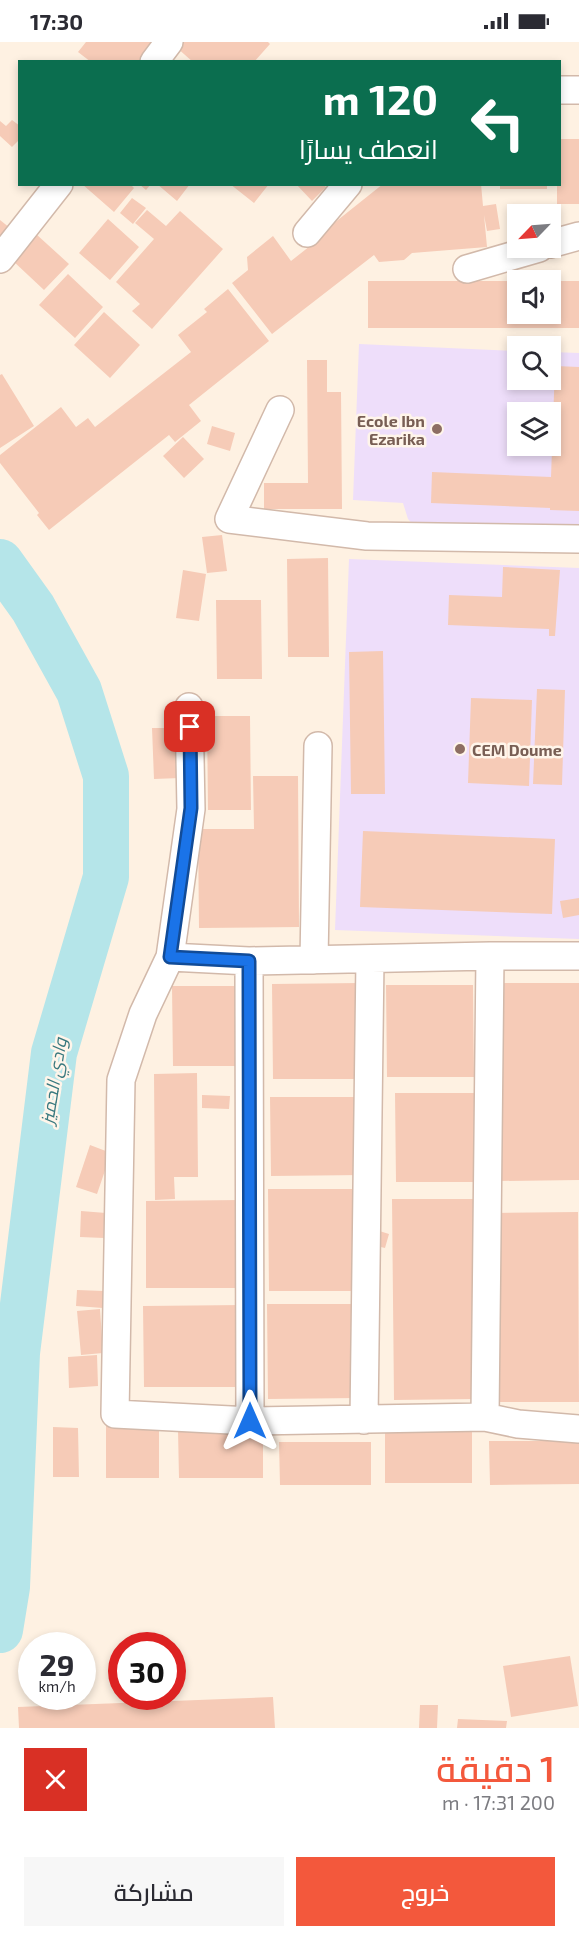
<!DOCTYPE html>
<html lang="ar">
<meta charset="utf-8">
<style>
:root{--surface:#fff;--page:#f7f7f7;--text:#2b2b33;--muted:#7c7c81;--accent:#f3583c}
body{margin:0;font-family:"Exo 2",Cairo,sans-serif;background:var(--page);color:var(--text);direction:rtl;height:100vh;display:flex;flex-direction:column;font-size:22px;white-space:nowrap}
*{box-sizing:border-box;margin:0}
p{font-size:20px;color:var(--muted)}
.icon{flex:none;width:33px;height:33px;fill:none;stroke:currentColor;stroke-width:2;stroke-linecap:round;stroke-linejoin:round}
.map{position:relative;height:1686px;overflow:hidden;direction:ltr}
.side{display:flex;flex-direction:column;background:var(--surface);flex:1}
.side>*{flex:none}
.top-card{position:absolute;left:18px;top:18px;width:543px;height:126px;border-radius:0px;box-shadow:0 3px 9px #0003;direction:rtl;background:#0b6e4f;color:#fff;overflow:hidden}
.needle{width:39px;rotate:245deg}
.buttons{position:absolute;left:507px;top:162px;display:grid;gap:12px}
.buttons a{display:grid;place-items:center;width:54px;height:54px;border-radius:0px;background:var(--surface);box-shadow:0 3px 9px #0003;font-size:30px}
.speed{position:absolute;left:18px;top:1590px;display:flex;gap:12px;font-size:30px;font-weight:700;text-align:center}
.speed>*{display:grid;place-content:center;width:78px;height:78px;border-radius:50%;background:var(--surface);box-shadow:0 3px 9px #0003;line-height:1}
.speed small{font-size:15px;font-weight:400}
.speed .limit{border:9px solid #d22;background:#fff;color:#111}
.pin{position:absolute;display:grid;place-items:center;width:51px;height:51px;color:#fff;margin:-26px;border-radius:12px;box-shadow:0 3px 9px #0006}
.me{position:absolute;width:66px;margin:-33px;rotate:0deg;stroke-linejoin:round;filter:drop-shadow(0 0 4px #0008)}
.turn{display:flex;align-items:center;gap:21px;height:126px;padding:0 24px;font-size:27px}
.turn .icon{width:78px;height:78px;stroke-width:2.5}
.turn b{display:block;font-size:42px;line-height:51px}
.round{display:grid;place-items:center;flex:none;width:63px;height:63px;border-radius:0px;background:var(--page)}
.overview{display:flex;align-items:center;justify-content:space-between;height:102px;padding:0 24px}
h1{font-size:36px;font-weight:600;line-height:45px;color:var(--accent)}
.action{display:flex;gap:12px;margin-top:auto;padding:12px 24px}
.action a{flex:1;height:69px;border-radius:0px;background:var(--accent);color:#fff;font-size:24px;font-weight:600;line-height:69px;text-align:center}
.action a+a{background:var(--page);color:var(--text)}
.status{display:flex;justify-content:space-between;align-items:center;height:42px;padding:0 30px;background:var(--surface);direction:ltr}
.status svg{height:16px;fill:currentColor}
.map>svg:first-child{display:block}
</style>
<div class="status"><b>17:30</b><svg viewBox="0 0 49 12"><path d="M0 12V9h3v3zM5 12V6h3v6zM10 12V3h3v9zM15 12V0h3v12zM26 1h20v11H26zM47 4h2v5h-2z"/></svg></div>
<div class="map">
<svg width="579" height="1686" viewBox="0 0 579 1686">
<rect width="100%" height="100%" fill="#fef1e2"/>
<path fill="#eedefa" fill-rule="evenodd" d="M359,302L517,309L518,338H550L551,310L579,311V488L419,489L408,477L403,461L353,458ZM518,370H550V404H518Z
M349,517L579,526V897L335,888Z"/>
<g fill="none" stroke-linecap="round" stroke-linejoin="round">
<path stroke="#b5e5e9" stroke-width="46" d="M0,520L33,566L79,649L106,734V835L54,1011L17,1311L7,1545L0,1588"/>
</g>
<path fill="#f6cbb7" d="M86,0H154L145,20H91L78,10Z
M181,0H268L270,2L254,20H193L176,5Z
M12,78L20,84V97L12,105L0,94V79L6,84Z
M560,97H579V162H557V142H560Z
M82,142H130L134,146L114,170Z
M139,142H151L146,148Z
M157,142H190L177,159Z
M230,142H269L254,161Z
M296,142H323L326,145L312,159Z
M383,142H481L483,164L496,162L500,187L487,189L484,173L487,205L412,211L404,218L379,220L374,213L272,292L232,241L248,228L247,215L273,194L291,219L310,204L304,205Z
M500,142H547V147H500Z
M132,156L146,166L133,182L120,171Z
M147,168L166,184L180,169L223,207L152,287L132,269L140,262L116,240L154,197L135,181Z
M108,177L139,205L110,238L79,211Z
M0,178L10,186L0,199Z
M36,192L69,222L44,248L12,218Z
M68,232L103,265L75,296L39,263Z
M368,239H518V272H550V239H579V286H368Z
M228,247L269,299L189,363L201,379L175,400L169,393L49,488L37,473L39,471L0,421V413L61,365L76,385L88,376L95,385L191,310L178,293L207,270L204,267Z
M104,270L140,303L110,336L74,303Z
M307,318H327V350H341L342,467H264V441H308Z
M555,324L579,325V469L550,468V466L431,461L432,430L551,435Z
M2,332L34,384L0,406V333Z
M212,384L235,391L230,409L207,402Z
M183,395L204,417L184,436L163,414Z
M222,493L227,529L207,531L202,495Z
M328,516L329,615H288L287,517Z
M503,525L560,528L555,594H549V587L448,583L449,553L502,555Z
M183,528L206,532L199,579L176,576Z
M216,558H261L262,637H217Z
M383,609L385,752H351L349,610Z
M537,647L565,648L562,743L533,742Z
M471,656L532,658L529,744L468,741Z
M207,674H250L251,768H208Z
M152,686H178L180,736L154,737Z
M253,734H298L299,885L199,886L198,787H254Z
M363,789L555,797L552,872L360,865Z
M579,856V873L563,876L560,859Z
M360,941L361,1037H273L272,942Z
M497,941H579V1138L499,1139Z
M386,943H473L474,1035H387Z
M172,944H243V1024H173Z
M197,1031L198,1135H174L175,1157L155,1158L154,1032Z
M395,1051H477V1140H396Z
M202,1053L230,1054L229,1067L202,1066Z
M270,1055H362L363,1133L271,1134Z
M90,1103L111,1111L97,1152L76,1145Z
M268,1147H352L353,1249H269Z
M392,1157H474L476,1357L394,1358Z
M241,1158V1246H146V1159Z
M81,1169L106,1171L104,1196L80,1195Z
M578,1170L579,1360H493L491,1171Z
M373,1187L389,1192L385,1206L368,1202Z
M77,1248L104,1249L103,1266L76,1264Z
M267,1262H356L357,1356L268,1357Z
M243,1263L244,1345H144L143,1264Z
M100,1267L103,1311L81,1313L77,1269Z
M97,1313L98,1344L69,1346L68,1315Z
M106,1382H159V1436H106Z
M472,1384V1441H385V1385Z
M53,1385L78,1386L79,1435H53Z
M263,1387V1436H179L178,1388Z
M489,1399H579V1442L490,1443Z
M279,1400H371V1443H280Z
M570,1614L578,1664L511,1675L503,1624Z
M273,1655L275,1686H19L18,1665Z
M420,1663H438L437,1686H419Z
M458,1677L507,1679L506,1686H457Z"/>
<g fill="none" stroke-linecap="round" stroke-linejoin="round">
<g stroke="#d2b9aa" stroke-width="30">
<path id="minor" d="M154,20L169,0
M560,48H579
M307,191L348,142
M550,202L579,194
M0,217L59,142
M467,227L539,206
M280,368L229,477L367,494L579,497
M189,665L191,767L170,915L143,972L121,1038L115,1372L250,1379L485,1375L518,1382L579,1387
M170,915L249,919L490,914H579
M314,918L318,704
M249,919L250,1379
M485,1375L490,914
M364,1378L370,917"/>
</g>
<use href="#minor" stroke="#fff" stroke-width="27"/>
</g>
<g fill="none" stroke-linecap="round" stroke-linejoin="round">
<g stroke="#114b97" stroke-width="15">
<path id="route" d="M190,685L191,766L170,915L249,919L250,1379"/>
</g>
<use href="#route" stroke="#1a73e8" stroke-width="10"/>
</g>
<g fill="#8d6e63" stroke="#fff5ea" stroke-width="2">
<circle cx="437" cy="387" r="6"/>
<circle cx="460" cy="707" r="6"/>
</g>
<g text-anchor="middle" dominant-baseline="central" stroke-width="5" stroke-linejoin="round" paint-order="stroke">
<g font-size="16" font-weight="bold" fill="#785e54" stroke="#fff5ea" text-anchor="end">
<text x="425" y="378">Ecole Ibn<tspan x="425" dy="18">Ezarika</tspan></text>
<text x="472" y="707" text-anchor="start">CEM Doume</text>
</g>
<g font-size="18" font-style="italic" fill="#38787e" stroke="#fff5ea">
<text transform="translate(53 1039) rotate(-81)">وادي الحميز</text>
</g>
</g>
</svg>
<div class="buttons">
<a><svg class="needle" viewBox="-14 -14 28 28"><path d="M0-13l5 13h-10z" fill="#e53935"/><path d="M0 13l5-13h-10z" fill="#7c7c81"/></svg></a>
<a><svg class="icon" aria-label="sound" viewBox="0 0 24 24"><path d="M4 9h4l5-4v14l-5-4H4zM17 9q2 3 0 6"/></svg></a>
<a><svg class="icon" aria-label="search" viewBox="0 0 24 24"><circle cx="10" cy="10" r="6"/><path d="M15 15l6 6"/></svg></a>
<a><svg class="icon" aria-label="layers" viewBox="0 0 24 24"><path d="M12 4l9 5-9 5-9-5zM3 14l9 5 9-5"/></svg></a>
</div>
<div class="speed"><div>29<small>km/h</small></div><div class="limit">30</div></div>
<div class="pin" style="left:190px;top:685px;background:#d93025"><svg class="icon" aria-label="arrive" viewBox="0 0 24 24"><path d="M6 21V4h12l-3 4 3 4H6"/></svg></div>
<svg class="me" style="left:250px;top:1379px" viewBox="-20 -20 40 40"><path d="M0-17L14 15 0 8-14 15z" fill="#1a73e8" stroke="#fff" stroke-width="4"/></svg>
<div class="top-card">
<div class="turn"><svg class="icon" aria-label="left" viewBox="0 0 24 24"><path d="M17 20v-9H6M10 6l-5 5 5 5"/></svg><div><b>120 m</b>انعطف يسارًا</div></div>
</div>
</div>
<section class="side">
<div class="overview"><div><h1>1 دقيقة</h1><p>200 m · 17:31</p></div><a class="round" style="background:#d93025;color:#fff"><svg class="icon" aria-label="close" viewBox="0 0 24 24"><path d="M6 6l12 12M18 6L6 18"/></svg></a></div>
<div class="action"><a>خروج</a><a>مشاركة</a></div>
</section>
